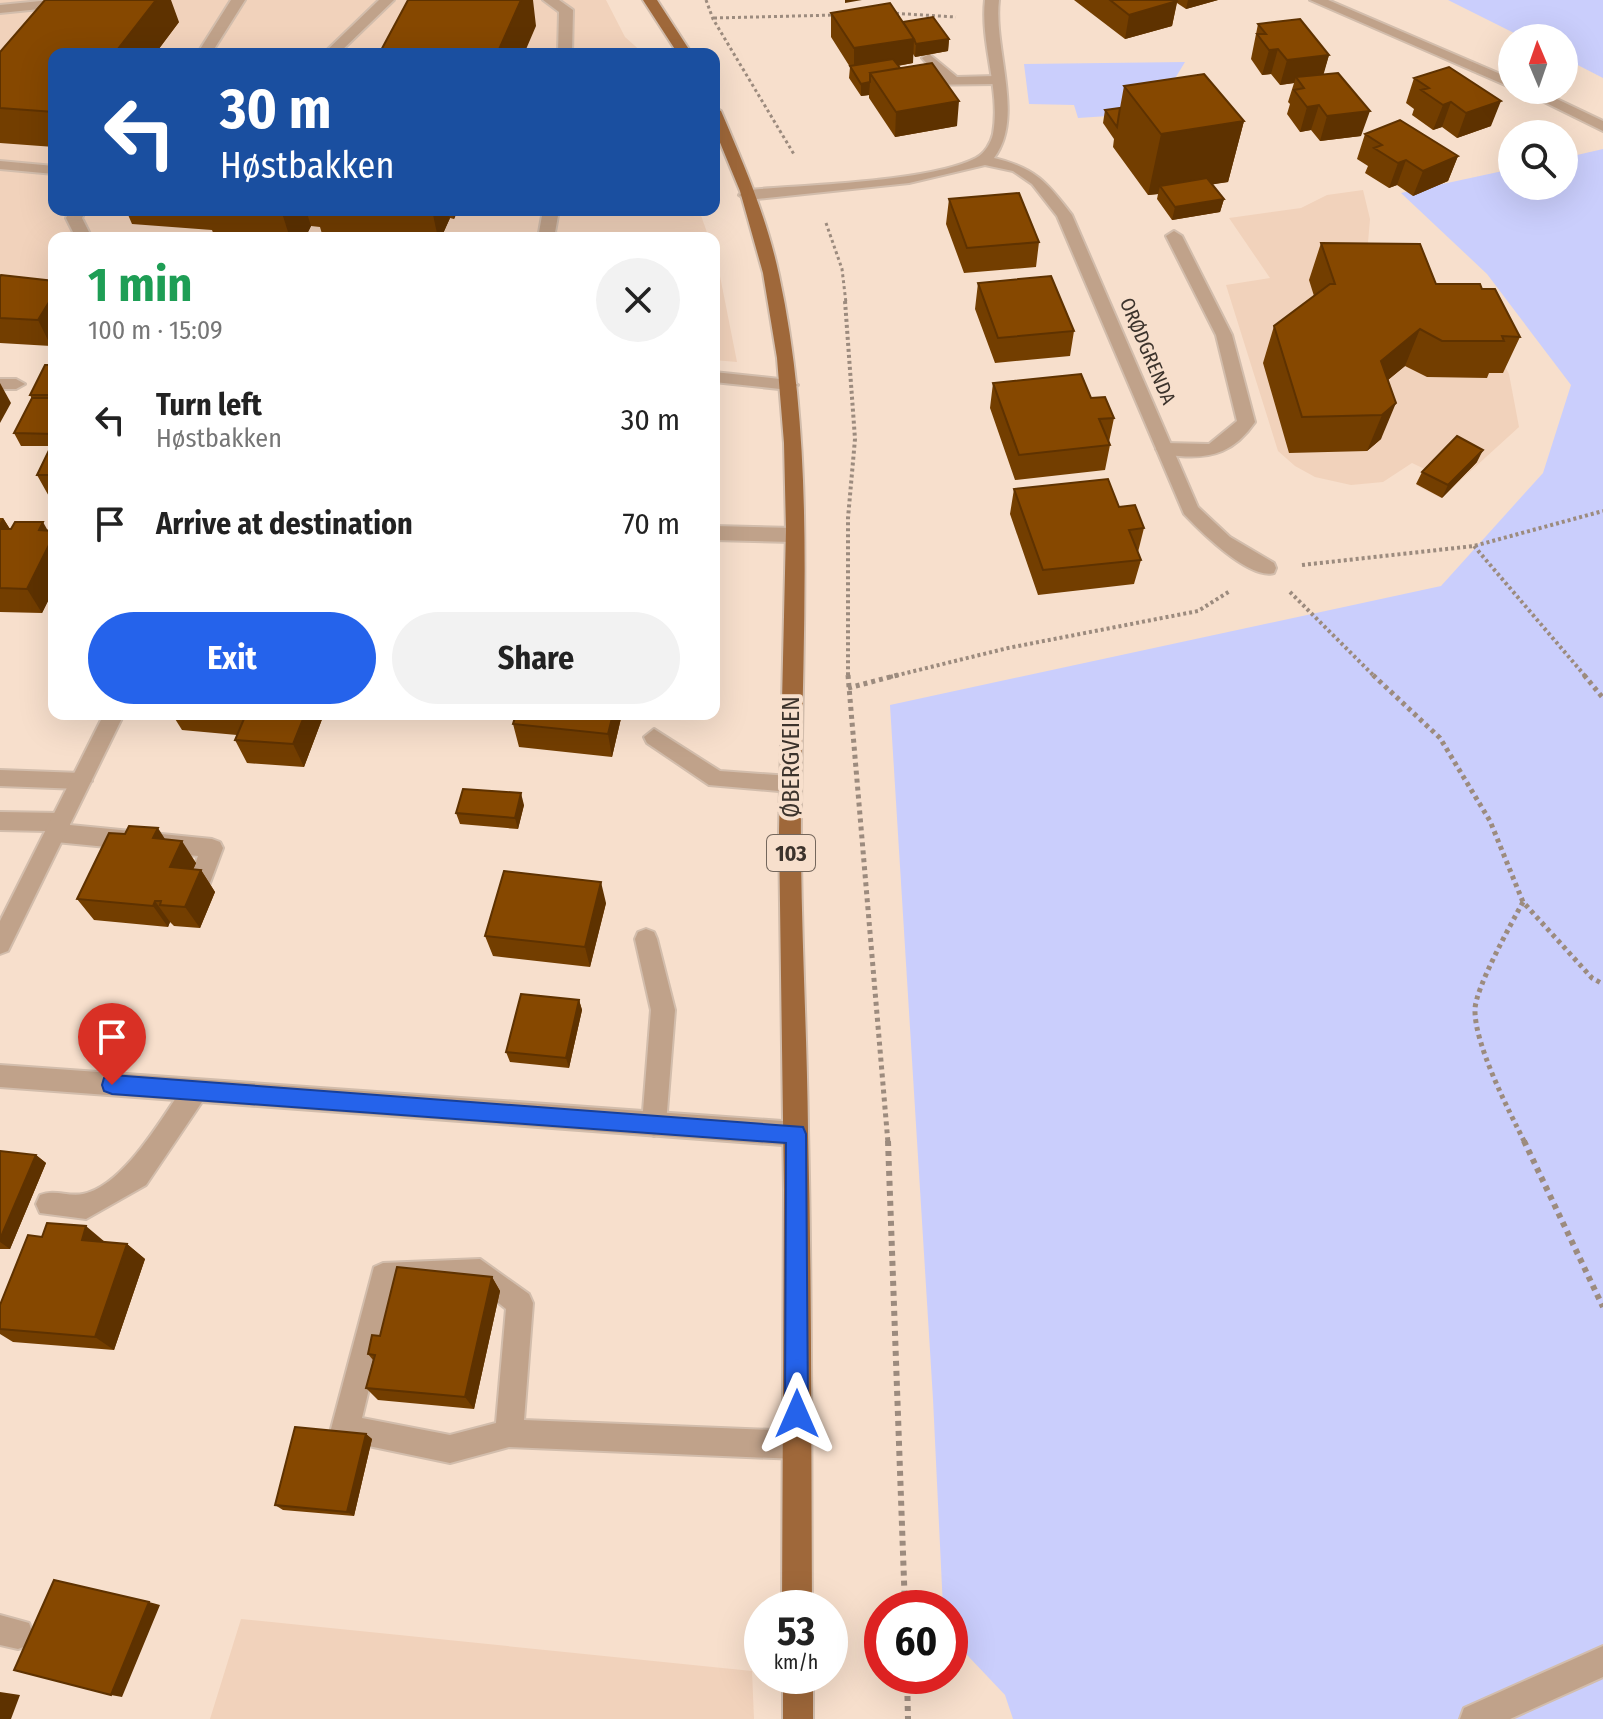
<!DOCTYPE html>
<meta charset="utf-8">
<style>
:root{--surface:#fff;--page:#f2f2f2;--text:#222;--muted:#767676;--accent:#2563eb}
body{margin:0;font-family:"Fira Sans Condensed",sans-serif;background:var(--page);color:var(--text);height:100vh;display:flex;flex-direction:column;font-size:30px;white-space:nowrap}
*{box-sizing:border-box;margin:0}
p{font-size:26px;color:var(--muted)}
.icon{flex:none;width:44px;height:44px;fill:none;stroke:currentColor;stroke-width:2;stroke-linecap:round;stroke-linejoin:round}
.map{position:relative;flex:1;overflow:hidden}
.details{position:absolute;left:48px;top:232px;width:672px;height:488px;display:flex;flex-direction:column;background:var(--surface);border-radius:16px;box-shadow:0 8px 32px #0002}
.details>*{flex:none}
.banner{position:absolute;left:48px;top:48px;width:672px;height:168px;border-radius:16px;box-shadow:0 8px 32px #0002;background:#1a4fa0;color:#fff;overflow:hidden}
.needle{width:52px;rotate:358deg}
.tools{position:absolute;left:1498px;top:24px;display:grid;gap:16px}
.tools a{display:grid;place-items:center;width:80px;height:80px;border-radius:50%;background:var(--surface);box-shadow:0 8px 32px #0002;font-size:40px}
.speed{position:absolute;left:744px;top:1590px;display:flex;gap:16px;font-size:40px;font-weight:700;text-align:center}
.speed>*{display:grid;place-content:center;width:104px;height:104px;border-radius:50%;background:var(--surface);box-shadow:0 8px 32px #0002;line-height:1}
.speed small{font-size:20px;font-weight:400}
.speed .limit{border:12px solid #d22;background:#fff;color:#111}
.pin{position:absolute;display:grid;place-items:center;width:68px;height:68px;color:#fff;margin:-82px -34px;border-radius:50% 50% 50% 0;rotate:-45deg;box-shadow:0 0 8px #0007}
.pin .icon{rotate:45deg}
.me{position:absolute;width:88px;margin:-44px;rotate:0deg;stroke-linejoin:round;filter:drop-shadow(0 0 6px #0008)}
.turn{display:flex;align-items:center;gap:28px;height:168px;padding:0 40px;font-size:36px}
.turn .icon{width:104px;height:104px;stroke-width:2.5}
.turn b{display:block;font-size:56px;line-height:68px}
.round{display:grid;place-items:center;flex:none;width:84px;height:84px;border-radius:42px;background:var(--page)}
.head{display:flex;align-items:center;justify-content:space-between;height:136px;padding:0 40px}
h1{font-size:48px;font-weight:700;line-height:60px;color:#1e9e55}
.primary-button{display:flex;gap:16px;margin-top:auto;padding:16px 40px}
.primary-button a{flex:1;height:92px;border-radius:48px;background:var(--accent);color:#fff;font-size:32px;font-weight:700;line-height:92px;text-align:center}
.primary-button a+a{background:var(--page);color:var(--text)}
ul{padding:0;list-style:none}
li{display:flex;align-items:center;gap:24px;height:104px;padding:0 40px}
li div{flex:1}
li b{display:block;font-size:30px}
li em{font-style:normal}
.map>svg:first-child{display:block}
</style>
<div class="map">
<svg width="1603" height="1719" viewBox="0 0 1603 1719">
<rect width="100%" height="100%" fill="#f7dfcc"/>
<path fill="#f1d2bb" d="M0,0H606L625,37L644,54H54V210H699L709,238H54V287L0,285Z
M1363,190L1370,219L1368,242L1374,260L1475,308L1509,374L1519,427L1441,498L1416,485L1431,472L1412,463L1383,482L1351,485L1315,477L1295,466L1278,451L1226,285L1270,278L1229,218L1301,208L1327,195Z
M714,253L718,266L737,362L714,360Z
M241,1619L752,1671L754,1719H210Z"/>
<path fill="#cacefc" d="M1448,0H1603V78L1564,58V38H1524Z
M1185,62L1154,113L1078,118L1074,105L1029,104L1024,64Z
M1603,149V1719H1013L1005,1695L950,1637V1608H943L933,1399L890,705L1441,586L1543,473L1571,385L1487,274L1401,193L1512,169V186H1564V158Z"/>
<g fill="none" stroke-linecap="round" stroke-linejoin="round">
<g stroke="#d2bdac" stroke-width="4">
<path id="service" d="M51,0H97L90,4L0,13V5Z
M231,0H245L211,54H197Z
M379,0H394L338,54H323Z
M543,0H559L573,10L572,54H558L559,12Z
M929,54L957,77L995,76L1002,80L995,84L912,85V79L939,77L922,58Z
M0,161L54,166V174L0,169Z
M70,210H86L82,218L92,238H76L66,218Z
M543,210H559L554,238H538Z
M1174,231L1182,236L1232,335L1255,422C1235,451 1213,459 1179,456C1170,455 1162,456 1156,449L1165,443L1209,444L1237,421L1216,335L1166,236Z
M0,379H16L25,384L16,389H0Z
M714,526L793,528L802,535L793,542L714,540Z
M654,729L720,771L790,776L801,784L790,792L709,785L647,743L644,737Z
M0,770L81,773L92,781L81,789L0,786Z
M0,812L61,813L69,816L70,825L212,839L220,842L223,848L207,891H191L188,884L198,856L56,842L48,839L46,831L0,830Z
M646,929L654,932L657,939L675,1010L666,1124L663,1132L654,1136L645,1132L642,1124L651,1010L635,939L638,932Z
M195,1080L204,1083L207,1091L204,1099L146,1185L86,1219L40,1213L36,1204L40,1195C55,1189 68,1197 83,1194C124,1186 163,1116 186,1083Z
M480,1259L529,1294L533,1303L524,1420L797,1431L807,1435L811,1445L807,1455L797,1459L509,1447L450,1463L335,1439L331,1429L374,1267L383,1263ZM476,1285L506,1309L496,1423L450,1435L362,1418L393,1289Z
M0,1615L29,1623L33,1634L29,1645L18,1649L0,1645Z
M1603,1646V1677L1510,1719H1460L1464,1708Z"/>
</g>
<g stroke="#d2bdac" stroke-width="4">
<path id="minor" d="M985,0H999C993,49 1025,117 994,158C1035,168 1047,182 1072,215L1198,507L1230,537L1274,563L1276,568L1274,573C1249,580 1200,531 1184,514L1057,216L1032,184L1013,171L985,165L909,183L747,200L739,195L747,190C804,185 930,182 976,158C985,153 991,143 993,134C1001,90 980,45 985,0Z
M1310,0H1328L1512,79V88Z
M1520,90H1538L1603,121V131Z
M714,372L789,380L798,385L789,390L714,382Z
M104,714H124L8,951L0,954V921Z
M0,1065L796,1122L805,1126L808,1134L805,1142L796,1146L0,1087Z"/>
</g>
<g stroke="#d2bdac" stroke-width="4">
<path id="primary" d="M643,0H657L692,54H678Z
M714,107L721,111C744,165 767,218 779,275C820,466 799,664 801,857C802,948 807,1039 808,1130C812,1289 811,1449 812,1608H782L784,1190L779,832L786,530L784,443L777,358L763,273L740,191L714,128Z
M783,1676H813V1719H783Z"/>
</g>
<path stroke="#9c8b7e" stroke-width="3" stroke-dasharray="3 3" stroke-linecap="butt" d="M706,0L713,19L795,156
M890,13L956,17
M714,18L836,15
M826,223L842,269L846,303"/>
<path stroke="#9c8b7e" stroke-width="4" stroke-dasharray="3 3" stroke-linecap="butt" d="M845,301L855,439L848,518V677
M1474,546L1586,677
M1302,565L1474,546L1603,511
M1290,592L1375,677
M890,677L1008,648L1198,611L1230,591"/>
<path stroke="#9c8b7e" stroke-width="5" stroke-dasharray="4 4" stroke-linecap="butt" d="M848,675L888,1143
M1373,675L1440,738L1490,821L1523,902L1592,978L1603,984
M1584,675L1603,698
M848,688L898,675
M1523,902C1511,924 1476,987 1475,1009C1474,1044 1509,1111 1525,1143"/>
<path stroke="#9c8b7e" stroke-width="6" stroke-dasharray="5 5" stroke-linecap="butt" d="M888,1141L905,1608
M1524,1141L1603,1307
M907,1676L908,1719"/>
<use href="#service" fill="#c0a28a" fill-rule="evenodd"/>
<use href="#minor" fill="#c0a28a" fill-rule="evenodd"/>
<use href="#primary" fill="#9f683a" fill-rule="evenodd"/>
</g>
<path fill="#733e00" d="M1074,0H1218L1186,9L1177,3L1172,26L1125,39Z
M831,13L903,22L949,39L948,51L915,57L913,54V63L898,66L957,126L895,137L869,98V95L861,96L849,78L850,67L831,37Z
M179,22L155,54H54V147L0,143V52Z
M1258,24L1329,55L1323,74L1361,136L1320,141L1311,130L1300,132L1287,114L1290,104L1288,102L1294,83L1280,85L1271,74L1262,75L1251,59Z
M1414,78L1491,126L1457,138L1442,127L1433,130L1412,115L1414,109L1406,103Z
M1124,86L1244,121L1228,182L1212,184L1224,199L1220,212L1172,220L1157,199L1158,194L1148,195L1113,147L1114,139L1103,123L1105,110L1120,108Z
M1365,134L1458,156L1448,181L1413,196L1397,185L1389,188L1365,173L1368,166L1357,159Z
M949,199L1039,242L1036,267L964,273L946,224Z
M126,210H458L454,219L450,218L441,238H376L322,234L320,227L311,226L305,238H215L212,230L132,224Z
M1321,243L1436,284L1482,289L1520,337L1503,373H1489L1487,378L1427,377L1405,366L1388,380L1381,439L1367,451L1289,453L1263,363L1274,326L1314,296L1309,280Z
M0,277L54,281L51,346L0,343Z
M978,283L1074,331L1070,356L995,363L975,309Z
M54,365V500H51L37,475L51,446H21L14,433L32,399L30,395Z
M993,383L1091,398L1114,418L1109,442L1110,445L1105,470L1015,480L990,408Z
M1477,462L1442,498L1416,484L1422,472Z
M1014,489L1119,507L1144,528L1138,552L1141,560L1134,584L1038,595L1010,514Z
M0,518H3L10,529L54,531V589L42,613L0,612Z
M172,714H324L304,767L247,763L235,740L237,735L182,730Z
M516,714H622L612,757L519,747L513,724Z
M524,805L518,829L460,824L456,813Z
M125,834L165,839L196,863L193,870H201L215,892L200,928L174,926L170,922L168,927L94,920L77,899Z
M606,903L590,967L493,956L485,936Z
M579,1000L582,1010L569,1068L510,1062L506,1052Z
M0,1151L36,1155L46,1163L10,1249H0Z
M105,1242L127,1244L145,1259L114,1350L13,1342L0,1334V1305Z
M492,1277L500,1291L474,1409L378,1400L366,1388L373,1360L368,1354L380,1336Z
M366,1434L372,1439L354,1516L283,1510L275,1505Z"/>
<path fill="#5e3200" d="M156,0H171L179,22L155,54H114Z
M521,0H533L536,26L524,54H497Z
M845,0H862L845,3Z
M1188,0H1218L1186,9Z
M1177,1L1172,26L1125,39L1129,15Z
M914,39L913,63L854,73V48Z
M949,39L948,51L915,57L916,44Z
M1278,49L1271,74L1262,75L1269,50Z
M1329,55L1322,80L1296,77L1294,83L1280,85L1287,60Z
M870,82L869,95L861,96V84Z
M959,101L957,126L895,137L896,112Z
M1501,101L1491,126L1457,138L1466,113Z
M1451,102L1442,127L1433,130L1443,105Z
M1319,105L1311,130L1300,132L1307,107Z
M1370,111L1361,136L1320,141L1327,116Z
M1244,121L1228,182L1165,192L1160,186L1158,194L1148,195L1161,134Z
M1458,156L1448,181L1413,196L1423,171Z
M1406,160L1397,185L1389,188L1398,163Z
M1224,199L1220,212L1172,220L1175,207Z
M281,210H306L311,226L305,238H290Z
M432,210H448L450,218L441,238H438Z
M452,210H458L454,219Z
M54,294V340L51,346L38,320Z
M1420,329L1405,366L1367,397L1381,361Z
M0,383L11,403L0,423Z
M1396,403L1381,439L1367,451L1382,415Z
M1483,450L1477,462L1442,498L1448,485Z
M3,518L11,531L0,550V523Z
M43,522L52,538L54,535V589L42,613L27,589L39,530Z
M305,714H324L304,767L293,744Z
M613,714H622L612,757L608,734Z
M521,793L524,805L518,829L515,818Z
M158,828L172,850L153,838Z
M182,841L196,863L184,889L170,867Z
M201,870L215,892L200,928L185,907Z
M601,882L606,903L590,967L585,947Z
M155,901L170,922L168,927L153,906Z
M579,1000L582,1010L569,1068L566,1058Z
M36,1155L46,1163L10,1249L0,1242V1239Z
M86,1226L105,1242L82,1240Z
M127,1244L145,1259L114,1350L95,1337Z
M492,1277L500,1291L474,1409L465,1397Z
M366,1434L372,1439L354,1516L347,1512Z
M149,1602L160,1605L122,1697L111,1695Z
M0,1692L20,1695L11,1719H0Z"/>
<path fill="#864800" stroke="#5e3200" stroke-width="2" d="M45,0H156L114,54H54V112L0,108V52Z
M408,0H521L497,54H379Z
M1110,0H1176L1177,1L1129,15Z
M890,3L914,39L854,48L831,13Z
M933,17L949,39L916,44L914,39L903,22Z
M1300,19L1329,55L1287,60L1278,49L1269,50L1257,34H1266L1258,24Z
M893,59L900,68L870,73V82L861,84L850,66Z
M932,63L959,101L896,112L870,73Z
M1449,67L1501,101L1466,113L1451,102L1443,105L1421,90L1429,88L1414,78Z
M1338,73L1370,111L1327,116L1319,105L1307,107L1294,90L1304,88L1296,77Z
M1204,74L1244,121L1161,134L1124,86Z
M1120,108L1117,127L1105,110Z
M1400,120L1458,156L1423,171L1406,160L1398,163L1374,148L1382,145L1365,134Z
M1207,178L1224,199L1175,207L1160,186Z
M1019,193L1039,242L967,248L949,199Z
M1321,243L1420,244L1436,284H1480L1482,289H1495L1520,337L1502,336L1504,341H1442L1420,329L1381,361L1396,403L1382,415L1302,417L1274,326L1330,284H1335Z
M1,275L54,281V294L38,320L0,318V277Z
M1051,276L1074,331L998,338L978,283Z
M45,365H54V395H30Z
M1081,374L1091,398L1105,397L1114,418L1099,419L1110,445L1019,455L993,383Z
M32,398H54V434L14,433Z
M1457,436L1483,450L1448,485L1422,472Z
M54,440V475H37Z
M1108,479L1119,507L1135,505L1144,528L1129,530L1141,560L1043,570L1014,489Z
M15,522H43L39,530L54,531V535L27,589L0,588V529H11Z
M246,714H305L293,744L235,740Z
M516,714H613L608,734L513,724Z
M463,789L521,793L515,818L456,813Z
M129,826L158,828L153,838L182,841L170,867L201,870L185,907L160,905L161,901H155L153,906L77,899L109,833L125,834Z
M504,871L601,882L585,947L485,936Z
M521,994L579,1000L566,1058L506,1052Z
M0,1151L36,1155L0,1239Z
M47,1223L86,1226L82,1240L127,1244L95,1337L0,1329V1305L28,1235L42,1237Z
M397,1267L492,1277L465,1397L366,1388L375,1355L368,1354L372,1335L380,1336Z
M295,1427L366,1434L347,1512L275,1505Z
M54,1580L149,1602L111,1695L14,1670Z"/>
<path fill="#2563eb" stroke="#184099" stroke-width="2" d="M112,1075L803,1127L806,1134L808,1414L805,1422L797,1425L788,1422L785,1414L786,1143L112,1094L104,1091L102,1085L104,1078Z"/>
<g text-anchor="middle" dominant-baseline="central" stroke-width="8" stroke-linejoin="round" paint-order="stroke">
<g font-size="20" fill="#3c332c" stroke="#f7dfcc">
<text transform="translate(1148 351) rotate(67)">ORØDGRENDA</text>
</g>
<rect fill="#f7dfcc" stroke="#74675c" stroke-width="2" x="767" y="835" width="48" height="36" rx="6"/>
<g font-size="22" font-weight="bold" fill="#3c332c">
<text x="791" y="853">103</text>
</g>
<g font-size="24" fill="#3c332c" stroke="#f7dfcc">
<text transform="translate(791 757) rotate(-90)">ØBERGVEIEN</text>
</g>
</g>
</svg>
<div class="tools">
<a><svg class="needle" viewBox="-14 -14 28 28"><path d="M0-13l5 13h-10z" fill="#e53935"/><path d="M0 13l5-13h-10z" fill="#767676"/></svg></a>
<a><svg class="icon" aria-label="search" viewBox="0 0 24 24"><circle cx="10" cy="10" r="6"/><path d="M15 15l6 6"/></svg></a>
</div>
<div class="speed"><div>53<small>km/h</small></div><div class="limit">60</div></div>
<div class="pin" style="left:112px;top:1085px;background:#d93025"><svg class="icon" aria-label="arrive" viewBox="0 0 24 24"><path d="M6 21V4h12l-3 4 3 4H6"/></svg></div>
<svg class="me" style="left:797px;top:1414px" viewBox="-20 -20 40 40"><path d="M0-17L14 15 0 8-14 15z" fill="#2563eb" stroke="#fff" stroke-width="4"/></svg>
<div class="banner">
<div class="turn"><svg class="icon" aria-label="left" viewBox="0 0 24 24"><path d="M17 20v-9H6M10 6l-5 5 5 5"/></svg><div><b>30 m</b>Høstbakken</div></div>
</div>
<section class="details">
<div class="head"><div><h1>1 min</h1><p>100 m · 15:09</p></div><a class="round"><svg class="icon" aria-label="close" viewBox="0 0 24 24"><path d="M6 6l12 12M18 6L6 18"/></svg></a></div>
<ul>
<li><svg class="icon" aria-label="left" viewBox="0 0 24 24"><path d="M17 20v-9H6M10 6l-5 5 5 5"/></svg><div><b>Turn left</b><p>Høstbakken</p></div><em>30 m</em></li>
<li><svg class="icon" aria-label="arrive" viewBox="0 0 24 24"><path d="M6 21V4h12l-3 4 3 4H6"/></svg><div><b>Arrive at destination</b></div><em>70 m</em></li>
</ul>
<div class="primary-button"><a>Exit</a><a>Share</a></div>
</section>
</div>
